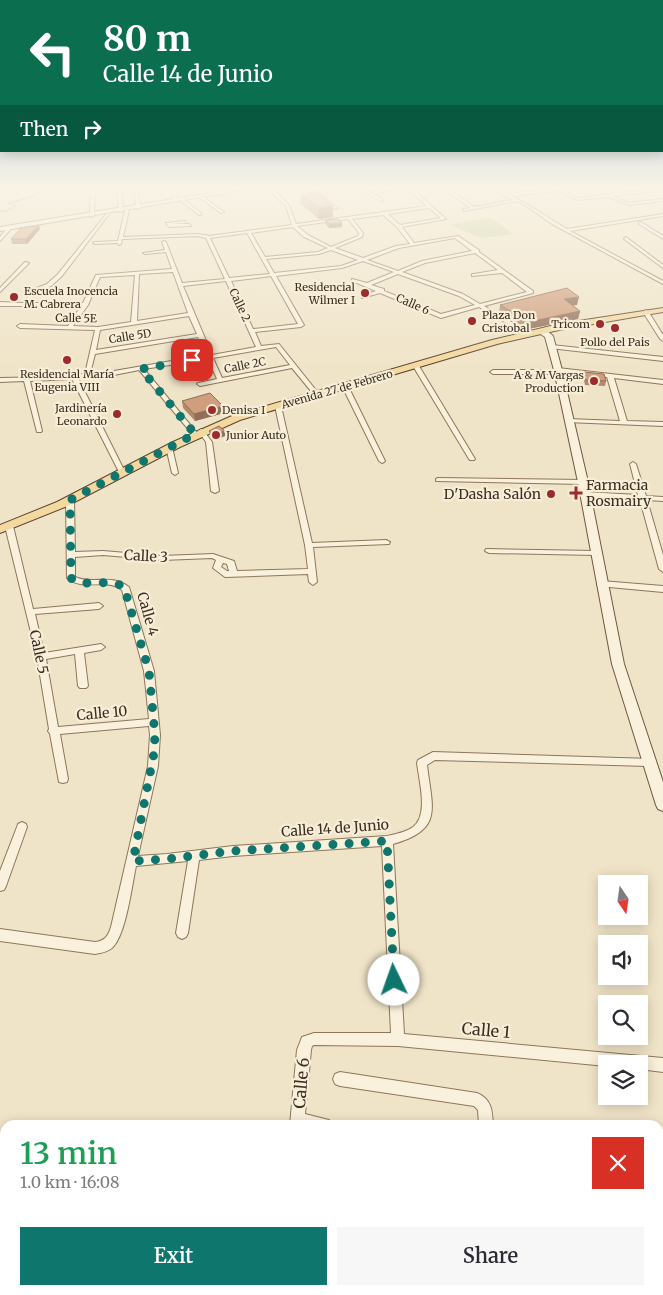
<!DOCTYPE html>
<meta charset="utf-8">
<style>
:root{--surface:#fff;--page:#f7f7f7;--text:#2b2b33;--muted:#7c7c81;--accent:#0f766e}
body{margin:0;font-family:Merriweather,serif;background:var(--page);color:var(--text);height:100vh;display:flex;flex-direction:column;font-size:19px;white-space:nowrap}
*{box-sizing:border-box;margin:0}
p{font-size:16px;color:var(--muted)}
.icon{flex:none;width:28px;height:28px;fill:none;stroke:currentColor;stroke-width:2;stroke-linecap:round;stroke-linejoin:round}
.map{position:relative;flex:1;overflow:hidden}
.sheet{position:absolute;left:0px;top:1120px;width:664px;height:175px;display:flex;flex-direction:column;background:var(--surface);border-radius:15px 15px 0 0;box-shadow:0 2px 12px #0003}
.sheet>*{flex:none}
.hud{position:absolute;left:0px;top:0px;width:664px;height:152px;box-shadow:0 2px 12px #0003;background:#0b6e4f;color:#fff;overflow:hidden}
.needle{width:32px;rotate:167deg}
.controls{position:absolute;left:598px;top:875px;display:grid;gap:10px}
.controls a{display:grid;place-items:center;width:50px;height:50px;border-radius:0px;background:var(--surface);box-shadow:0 2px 12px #0003;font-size:25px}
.pin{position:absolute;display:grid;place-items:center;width:42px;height:42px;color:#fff;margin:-21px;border-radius:10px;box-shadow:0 2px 8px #0006}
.me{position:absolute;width:55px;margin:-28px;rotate:357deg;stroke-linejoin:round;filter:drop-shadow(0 0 4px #0008)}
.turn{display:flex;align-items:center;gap:18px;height:105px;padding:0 20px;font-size:22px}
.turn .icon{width:65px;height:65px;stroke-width:2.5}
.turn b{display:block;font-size:35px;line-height:42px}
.then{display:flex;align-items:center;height:48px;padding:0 20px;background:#0003;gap:10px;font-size:19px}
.round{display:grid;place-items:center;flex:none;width:52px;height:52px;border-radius:0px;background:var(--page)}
.headline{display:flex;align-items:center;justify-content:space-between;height:85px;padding:0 20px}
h1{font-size:30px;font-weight:600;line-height:38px;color:#1e9e55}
.button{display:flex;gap:10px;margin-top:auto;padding:10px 20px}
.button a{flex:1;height:58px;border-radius:0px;background:var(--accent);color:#fff;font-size:20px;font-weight:600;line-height:58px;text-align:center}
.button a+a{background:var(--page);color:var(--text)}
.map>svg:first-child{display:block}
</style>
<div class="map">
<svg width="663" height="1295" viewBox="0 0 663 1295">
<rect width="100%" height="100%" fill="#f0e4c8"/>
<path fill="#c9cf9b" d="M490,217L513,234L482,238L450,225Z"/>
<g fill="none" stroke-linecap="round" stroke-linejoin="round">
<path stroke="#6f938a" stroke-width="1" d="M0,211H6L16,206L8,203L32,197L51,186"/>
<g stroke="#8d765c" stroke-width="2">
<path id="minor" d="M3,186H16L27,189L25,190Z
M91,186H95L94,216L92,217L90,216Z
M117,186H121L123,211L121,212L119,211Z
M134,186H138L140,208L138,209L136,208Z
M170,186H174L178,202L175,201Z
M213,186H217L222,195H220Z
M265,186H270L289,205L296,224L427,206L410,191L421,186H425V189L415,191L446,219L402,227L414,243L458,236L479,250V252L533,291V293L484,306L532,334L527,335L479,307L441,318L380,293L362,298V296L376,291L352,281V279L367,283L394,272L363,261L342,268L276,276L304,325L301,327L255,332L261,346L279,344L319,394V396H315L292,368L200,386L197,384L198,383L217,379L208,359L144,369L197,433L198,434L195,436L193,435L139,370L114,375L78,378L125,472L122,474L119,472L72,379L30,381L42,431L41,432H37L24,381L0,382V378L52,377L85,374L95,330L20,328L17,326L20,324L68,326L81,306H0V302L23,303L34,289L47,284L58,274L108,212L109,214L62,276L51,286L38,291L29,303H83L96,275L172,269L166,252L145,254L143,253L165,250L162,242L164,241L166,242L182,283L225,279L206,238L198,236L122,239L121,244L119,245L117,243L95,244L93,243L95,242L118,241L125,210L127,209L129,210L123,237L198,234L209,236L292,225L286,206ZM429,208L441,218L400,225L388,214ZM383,215L397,227L410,244L396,246L363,258L335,248L362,237L363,233L352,219ZM348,219L359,233L358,236L331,247L308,235L297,226ZM293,227L304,237L328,248L318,252L265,257L251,233ZM247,233L270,274L229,278L210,238ZM455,238L472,251L422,261L398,271L367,260L399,248ZM331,250L358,260L341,266L274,273L266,259L319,254ZM475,253L498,270L474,274H472V276L502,273L527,292L480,304L463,294L402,272L425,263ZM173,272L188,313L137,321L139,274ZM398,274L459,296L475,305L441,314L384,291V289L371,285ZM135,275L131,322L98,327L73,326L88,305L100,277ZM271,276L298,324L253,329L231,281ZM226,281L256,347L212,355L183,286ZM189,316L197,334L96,350L100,330ZM198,337L206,355L114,371L90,374L95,354ZM276,347L290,365L222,378L213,358Z
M301,186H306L338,208L335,209Z
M355,186H361L371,193L386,189L384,186H388L391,190L374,194L383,200L382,202Z
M440,186H445L474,207L513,200L484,186H490L507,194L553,189L547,186L558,188L592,186L562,190L579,198L656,189L655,191L613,196L629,203L663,199V201L629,205L608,197L579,200L557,191L511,196C531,205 548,218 567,229L663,214V216L570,231L663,281V284L552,224L525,205L517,201L464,211L463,209L470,208Z
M200,196H202L224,212L221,213L200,198Z
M181,199H183L201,213V215H199L181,201Z
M185,221L186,223L170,224H189L191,226L169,227L166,223Z
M639,222H641L663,236V239L639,224Z
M7,228L11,229L0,241V237Z
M626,237L663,265V268L624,239Z
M25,262L29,263L0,292V288Z
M646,310L648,311L663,335V341L660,339L643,312Z
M552,345L663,357V361L550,348V346Z
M414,365L419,366L475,459L474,460H470L469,459L413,366Z
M558,368L663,380V384L614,378L627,421L663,422V426L566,422V420L568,419L620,421L607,377L562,372L559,374H493L490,372L493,370H555Z
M345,384L348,386L385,461L384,462L382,463L379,461L342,386Z
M278,404L281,406L312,543L386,540L390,542L389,544L313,547L317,582L313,585L309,582L308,574L225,577L213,568L216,560L212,558L162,560L103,555L75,557V577C93,585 111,573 129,587L154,671L160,735L158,766L138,856L167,854L233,846L387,836C396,834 406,832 413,827C429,815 419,781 417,763L418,760L433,752L652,759L653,762L652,765L648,766L435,760L427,765C432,808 444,830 393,844L404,1034L663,1058V1072L639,1069V1064H606V1066L398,1046L314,1045L312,1046L311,1050L305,1114L329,1120L331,1125H290L297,1050L302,1037L314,1033H391L382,846L233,856L199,860L188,933L186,937L182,939L178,937L176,933L188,861L136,866C132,885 126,934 113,947C109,951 102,953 95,954L0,941V929L95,942C105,941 108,936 111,927L148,766L150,735L149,726L60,734L68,779L67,782L63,783L59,782L50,734L48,731L49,729L37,657L5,526L9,524L13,526L33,609L99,603L103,606L99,609L35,614L44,653L101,644L105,647L101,650L84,653L88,686L86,688H80L78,686L75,654L46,659L58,727L149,719L144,671L122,590C106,577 83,592 67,578L66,500L70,498L74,500L75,552L103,551L162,556L213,554L234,561L237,571L308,569L305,545L275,406ZM223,563L227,564L229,571H227L221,567Z
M201,429L203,430L212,442L219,491L215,493L211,491L206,442L198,431Z
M169,445L172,447L178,473L175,475L172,473L166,447Z
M633,462L636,464L646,496L663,497V501L647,500L663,555V572L659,569L640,500L585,496L581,494L585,492L638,495L630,464Z
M438,478L583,480L586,482L583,484L436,481V479Z
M486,549L596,551L600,553L596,555L489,553L485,551Z
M601,581L663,586V592L598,586L597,584Z
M22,822L26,824L27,827L6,886L4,890L0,891V871L17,827L18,824Z
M340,1072L477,1093C492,1100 492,1110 493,1125H479L478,1110L474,1106L340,1086L335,1084L333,1079L335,1074Z
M659,1173H663V1187H659Z
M659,1284L663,1290V1295H648L647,1290H659Z
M236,1290H252L251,1295H235Z
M495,1290H537L539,1295H497Z"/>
</g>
<g stroke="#8d765c" stroke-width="2">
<path id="tertiary" d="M253,186H267L0,231V227Z"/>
</g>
<g stroke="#6f573f" stroke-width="2">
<path id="secondary" d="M539,329H545L553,336L562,370L588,482L624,664L663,782V811L658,809L656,805L612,664L578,482L554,370L545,337L539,333Z"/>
</g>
<g stroke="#5b4430" stroke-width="2">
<path id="primary" d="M663,308V312L559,330L497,344L240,420L180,447L65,507L0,533V525L57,502L173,442L232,416L492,340L559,324Z"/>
</g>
<use href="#minor" fill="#faf1dc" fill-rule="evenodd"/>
<use href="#tertiary" fill="#faf1dc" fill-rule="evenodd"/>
<use href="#secondary" fill="#faf1dc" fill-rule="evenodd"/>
<use href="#primary" fill="#f3d9a0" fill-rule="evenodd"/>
</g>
<path fill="#b2896c" d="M301,194L333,206V217L319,219L301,204Z
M325,220L342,227L329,228L325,224Z
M40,229L27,244H12L11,239Z
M500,305H577H572L580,311L578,319L528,329L499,313Z
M584,372L606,381L605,386L585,385L583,376Z
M182,401L224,413L195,421L183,408Z
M209,431H225V436L213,440L210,436Z"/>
<path fill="#916f58" d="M333,206V217L319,219V208Z
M342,223V227L329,228V224Z
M39,225L40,229L27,244L26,239Z
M579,297L577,305L563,307L564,299Z
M580,311L578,319L528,329L529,322Z
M223,406L224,413L195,421L194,414Z
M225,431V436L213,440V435Z"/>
<path fill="#cf9f7d" stroke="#916f58" d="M319,191L333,206L319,208L301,194Z
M338,219L342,223L329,224L325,220Z
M39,225L26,239H11L21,228Z
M567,288L579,297L564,299L580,311L529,322L500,305Z
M584,372L604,374L606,381L586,380Z
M210,393L223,406L194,414L182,401Z
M219,426L225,431L213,435L209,431Z"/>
<linearGradient id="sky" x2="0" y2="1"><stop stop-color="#8fbad6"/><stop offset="0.51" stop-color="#f8f3e6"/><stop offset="1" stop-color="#f8f3e6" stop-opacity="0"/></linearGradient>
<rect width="663" height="368" fill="url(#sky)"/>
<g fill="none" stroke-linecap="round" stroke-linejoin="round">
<path stroke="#0f766e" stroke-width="9" stroke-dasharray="0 16.2" d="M192,360L141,369L195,434L70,500L71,578C86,589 108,577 124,587L149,671L155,735L154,753L133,861L167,859L233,851L387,841L394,980"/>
</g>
<g fill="#9e2a2b" stroke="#f7eed8" stroke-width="2">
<circle cx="365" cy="293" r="5"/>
<circle cx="14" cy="297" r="5"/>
<circle cx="472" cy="321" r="5"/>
<circle cx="600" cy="324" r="5"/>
<circle cx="615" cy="328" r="5"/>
<circle cx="67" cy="360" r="5"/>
<circle cx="594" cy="381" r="5"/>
<circle cx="212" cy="410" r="5"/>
<circle cx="117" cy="414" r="5"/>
<circle cx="216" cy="435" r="5"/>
<path d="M573.5 485.5h5v5h5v5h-5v5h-5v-5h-5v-5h5z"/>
<circle cx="551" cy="494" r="5"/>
</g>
<g text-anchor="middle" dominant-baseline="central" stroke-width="4.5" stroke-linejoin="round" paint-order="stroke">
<g font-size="11" fill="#3d2e20" stroke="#f7eed8" text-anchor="end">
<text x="355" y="287">Residencial<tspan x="355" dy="13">Wilmer I</tspan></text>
<text x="24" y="291" text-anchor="start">Escuela Inocencia<tspan x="24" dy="13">M. Cabrera</tspan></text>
<text x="482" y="315" text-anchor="start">Plaza Don<tspan x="482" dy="13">Cristobal</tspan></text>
<text x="590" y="324">Tricom</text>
<text x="615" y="342" text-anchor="middle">Pollo del Pais</text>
<text x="67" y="374" text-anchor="middle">Residencial María<tspan x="67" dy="13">Eugenia VIII</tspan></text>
<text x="584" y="375">A &amp; M Vargas<tspan x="584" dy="13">Production</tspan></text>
<text x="107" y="408">Jardinería<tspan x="107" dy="13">Leonardo</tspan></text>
<text x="222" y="410" text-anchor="start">Denisa I</text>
<text x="226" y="435" text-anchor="start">Junior Auto</text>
</g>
<g font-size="11" fill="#3d2e20" stroke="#f7eed8">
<text transform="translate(413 304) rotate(24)">Calle 6</text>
<text transform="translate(240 305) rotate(65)">Calle 2</text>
<text transform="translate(76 318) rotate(1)">Calle 5E</text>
<text transform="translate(130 336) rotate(-9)">Calle 5D</text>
<text transform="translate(245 365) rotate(-11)">Calle 2C</text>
<text transform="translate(337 389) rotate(-16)">Avenida 27 de Febrero</text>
</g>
<g font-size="14" fill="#3d2e20" stroke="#f7eed8" text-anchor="start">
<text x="586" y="485">Farmacia<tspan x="586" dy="16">Rosmairy</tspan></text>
<text x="541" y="494" text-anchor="end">D'Dasha Salón</text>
</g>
<g font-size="14" fill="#3d2e20" stroke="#f7eed8">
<text transform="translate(146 556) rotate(3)">Calle 3</text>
<text transform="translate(148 614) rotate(74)">Calle 4</text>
<text transform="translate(39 652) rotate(78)">Calle 5</text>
<text transform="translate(102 713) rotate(-5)">Calle 10</text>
<text transform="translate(335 828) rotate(-4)">Calle 14 de Junio</text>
</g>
<g font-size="16" fill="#3d2e20" stroke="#f7eed8">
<text transform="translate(486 1030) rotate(5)">Calle 1</text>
<text transform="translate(301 1083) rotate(-85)">Calle 6</text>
</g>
</g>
</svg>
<div class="controls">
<a><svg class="needle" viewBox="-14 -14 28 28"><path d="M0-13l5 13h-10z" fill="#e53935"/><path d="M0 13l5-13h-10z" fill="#7c7c81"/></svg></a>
<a><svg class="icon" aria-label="sound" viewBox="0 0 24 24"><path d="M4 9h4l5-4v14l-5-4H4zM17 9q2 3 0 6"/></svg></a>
<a><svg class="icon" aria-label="search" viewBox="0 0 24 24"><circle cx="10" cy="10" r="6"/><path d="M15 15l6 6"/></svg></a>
<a><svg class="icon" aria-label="layers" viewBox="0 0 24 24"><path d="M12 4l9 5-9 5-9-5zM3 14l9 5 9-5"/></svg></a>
</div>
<div class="pin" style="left:192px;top:360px;background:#d93025"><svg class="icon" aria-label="arrive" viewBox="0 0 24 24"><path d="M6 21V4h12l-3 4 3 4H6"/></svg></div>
<svg class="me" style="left:394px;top:980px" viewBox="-20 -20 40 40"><circle r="19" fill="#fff"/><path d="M0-13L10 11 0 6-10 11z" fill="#0f766e"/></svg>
<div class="hud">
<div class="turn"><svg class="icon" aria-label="left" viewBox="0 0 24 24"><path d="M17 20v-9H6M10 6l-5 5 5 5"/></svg><div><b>80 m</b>Calle 14 de Junio</div></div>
<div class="then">Then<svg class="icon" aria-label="right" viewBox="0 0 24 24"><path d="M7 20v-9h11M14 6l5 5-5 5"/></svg></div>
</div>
<section class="sheet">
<div class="headline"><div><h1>13 min</h1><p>1.0 km · 16:08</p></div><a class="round" style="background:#d93025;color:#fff"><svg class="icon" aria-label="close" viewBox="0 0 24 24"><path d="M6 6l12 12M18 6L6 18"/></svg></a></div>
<div class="button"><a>Exit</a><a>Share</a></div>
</section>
</div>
